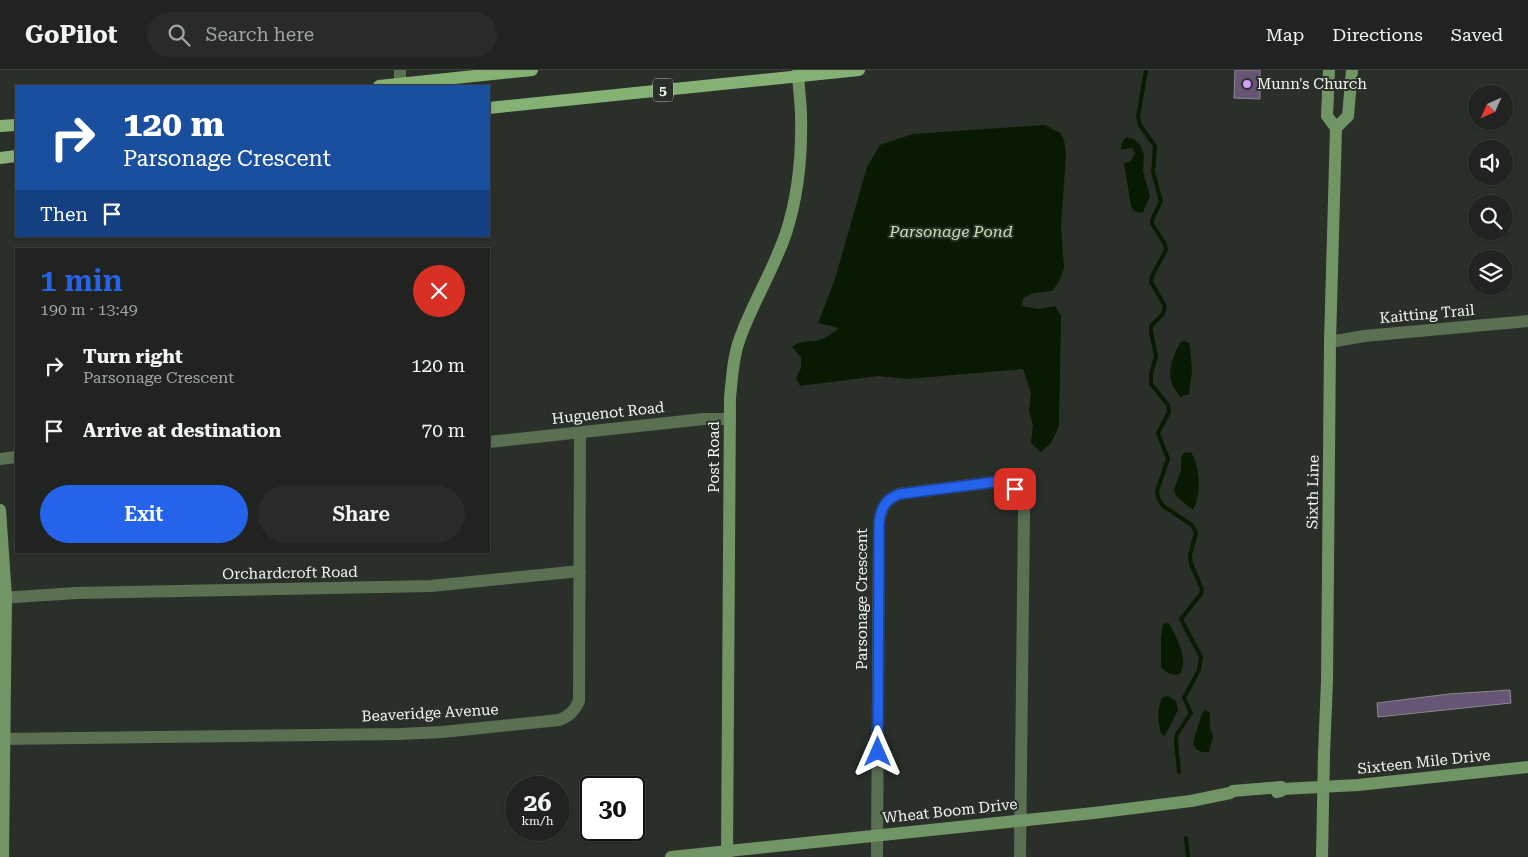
<!DOCTYPE html>
<meta charset="utf-8">
<style>
:root{--surface:#202320;--page:#282b29;--text:#f1f3f6;--muted:#a2a4a5;--line:#3d403e;--accent:#2563eb}
body{margin:0;font-family:"Roboto Serif",serif;background:var(--page);color:var(--text);height:100vh;display:flex;flex-direction:column;font-size:19px;white-space:nowrap}
*{box-sizing:border-box;margin:0}
p{font-size:16px;color:var(--muted)}
.icon{flex:none;width:28px;height:28px;fill:none;stroke:currentColor;stroke-width:2;stroke-linecap:round;stroke-linejoin:round}
.map{position:relative;flex:1;overflow:hidden}
.details{position:absolute;left:15px;top:178px;width:475px;height:305px;display:flex;flex-direction:column;background:var(--surface);border-radius:0px;box-shadow:0 1px 4px #0004,0 0 0 1px var(--line)}
.details>*{flex:none}
.top-card{position:absolute;left:15px;top:15px;width:475px;height:152px;border-radius:0px;box-shadow:0 1px 4px #0004,0 0 0 1px var(--line);background:#1a4fa0;color:#fff;overflow:hidden}
.needle{width:32px;rotate:225deg}
.fabs{position:absolute;left:1468px;top:15px;display:grid;gap:10px}
.fabs a{display:grid;place-items:center;width:45px;height:45px;border-radius:50%;background:var(--surface);box-shadow:0 1px 4px #0004,0 0 0 1px var(--line);font-size:25px}
.speed{position:absolute;left:505px;top:706px;display:flex;gap:10px;font-size:25px;font-weight:700;text-align:center}
.speed>*{display:grid;place-content:center;width:65px;height:65px;border-radius:50%;background:var(--surface);box-shadow:0 1px 4px #0004,0 0 0 1px var(--line);line-height:1}
.speed small{font-size:12px;font-weight:400}
.speed .limit{border:2px solid #111;border-radius:8px;background:#fff;color:#111}
.pin{position:absolute;display:grid;place-items:center;width:42px;height:42px;color:#fff;margin:-21px;border-radius:10px;box-shadow:0 2px 8px #0006}
.me{position:absolute;width:55px;margin:-28px;rotate:0deg;stroke-linejoin:round;filter:drop-shadow(0 0 4px #0008)}
.turn{display:flex;align-items:center;gap:18px;height:105px;padding:0 25px;font-size:22px}
.turn .icon{width:65px;height:65px;stroke-width:2.5}
.turn b{display:block;font-size:35px;line-height:42px}
.then{display:flex;align-items:center;height:48px;padding:0 25px;background:#0003;gap:10px;font-size:19px}
.round{display:grid;place-items:center;flex:none;width:52px;height:52px;border-radius:26px;background:var(--page)}
.summary{display:flex;align-items:center;justify-content:space-between;height:85px;padding:0 25px}
h1{font-size:30px;font-weight:600;line-height:38px;color:var(--accent)}
.cta{display:flex;gap:10px;margin-top:auto;padding:10px 25px}
.cta a{flex:1;height:58px;border-radius:30px;background:var(--accent);color:#fff;font-size:20px;font-weight:600;line-height:58px;text-align:center}
.cta a+a{background:var(--page);color:var(--text)}
ul{padding:0;list-style:none}
li{display:flex;align-items:center;gap:15px;height:65px;padding:0 25px}
li div{flex:1}
li b{display:block;font-size:19px}
li em{font-style:normal}
header{display:flex;align-items:center;gap:30px;box-sizing:border-box;height:70px;padding:0 25px;background:var(--surface);border-bottom:1px solid var(--line)}
header strong{font-size:24px}
nav{display:flex;gap:28px;margin-inline-start:auto;font-size:18px}
.search{width:350px;height:45px;background:var(--page);display:flex;align-items:center;gap:12px;box-sizing:border-box;padding:0 18px;border-radius:28px;color:var(--muted);font-size:19px}
.map>svg:first-child{display:block}
</style>
<header>
<strong>GoPilot</strong>
<div class="search"><svg class="icon" aria-label="search" viewBox="0 0 24 24"><circle cx="10" cy="10" r="6"/><path d="M15 15l6 6"/></svg>Search here</div>
<nav><a>Map</a><a>Directions</a><a>Saved</a></nav>
</header>
<div class="map">
<svg width="1528" height="787" viewBox="0 0 1528 787">
<rect width="100%" height="100%" fill="#2b2f2a"/>
<path fill="#081b02" d="M1045,55L1060,63L1064,70L1066,84L1061,156L1064,198L1059,212L1052,221L1034,223L1023,228L1022,236L1039,239L1055,236L1061,246L1059,356L1051,373L1041,382L1031,373L1033,355L1029,341L1031,323L1023,299L907,309L878,306L800,316L796,308L801,298V287L792,277C800,271 804,272 814,271C824,270 831,264 839,258L818,253L835,209L867,97L880,75L913,64Z
M1126,67L1134,69L1140,75L1144,85L1143,102L1150,126L1143,142L1140,143L1134,141L1131,136L1124,93L1130,92L1135,83L1132,78L1121,80V74Z
M1185,271L1189,273L1190,277L1192,301L1189,324L1180,327C1177,322 1172,316 1171,310C1168,298 1175,281 1181,272Z
M1191,382C1200,398 1202,423 1193,440L1176,426L1174,420L1181,400V387L1184,383Z
M1169,553C1174,563 1183,579 1183,590C1185,609 1171,608 1161,597V567L1163,554Z
M1168,626L1176,631L1178,640L1165,666L1161,664C1158,652 1156,638 1163,627Z
M1205,640L1210,643V657L1213,667L1209,682H1202L1196,679L1193,673L1202,643Z"/>
<g fill="none" stroke-linecap="round" stroke-linejoin="round">
<path stroke="#081b02" stroke-width="4" d="M1146,0L1138,47L1140,55L1155,76L1153,102L1161,131L1152,150V154L1165,174L1166,180L1152,206L1151,212L1165,236L1163,244L1151,256V262L1156,286L1151,304V314L1168,335L1169,342L1158,363L1168,389L1157,421L1158,428L1163,436L1192,455L1196,463L1190,485L1191,494L1202,519L1201,524L1181,549L1201,587L1199,600L1184,628L1191,643L1177,664L1176,672L1179,702
M1186,768L1188,787"/>
</g>
<path fill="#665574" stroke="#8c888f" d="M1235,0H1260V29L1234,28Z
M1510,620L1511,633L1378,647L1377,633L1449,624Z"/>
<g fill="none" stroke-linecap="round" stroke-linejoin="round">
<path stroke="#5a7053" stroke-width="12" d="M400,14V0
M1330,272L1364,266L1528,251
M489,372L704,349H730
M0,389L16,387
M0,528L76,523L431,516L580,501
M0,669L400,664L442,662L559,650C570,646 574,641 579,631L580,362
M877,787L879,453C881,438 885,430 899,424L995,412C1013,413 1021,423 1024,440L1020,787"/>
<path stroke="#729566" stroke-width="12" d="M1336,58L1348,46L1352,0
M0,440L6,527L3,787
M1277,722L1281,721L1282,719L1358,715L1528,697
M671,787L1094,743L1191,731L1230,723L1233,721L1281,717L1282,719
M727,787L730,328C732,308 733,287 740,268C753,232 774,199 786,163C798,126 802,85 801,46C801,31 798,15 798,0
M1322,787L1324,684L1327,611L1330,272L1336,58L1327,46L1329,0"/>
<path stroke="#85b175" stroke-width="12" d="M379,16L532,0
M489,38L859,0
M0,56L16,55
M0,88L16,86"/>
</g>
<g fill="none" stroke-linecap="round" stroke-linejoin="round">
<g stroke="#184099" stroke-width="12">
<path id="route" d="M878,682L879,453C881,438 885,429 900,424L995,412L1008,414L1015,419"/>
</g>
<use href="#route" stroke="#2563eb" stroke-width="9"/>
</g>
<circle fill="#d29dfd" stroke="#2b2f2a" stroke-width="2" cx="1247" cy="14" r="5"/>
<g text-anchor="middle" dominant-baseline="central" stroke-width="4" stroke-linejoin="round" paint-order="stroke">
<rect fill="#2b2f2a" stroke="#b6bab5" stroke-width="1" x="653" y="8.5" width="20" height="23" rx="4"/>
<g font-size="14" font-weight="bold" fill="#f2f5f1">
<text x="663" y="20">5</text>
</g>
<g font-size="15" fill="#f2f5f1" stroke="#2b2f2a" text-anchor="start">
<text x="1257" y="14">Munn's Church</text>
</g>
<g font-size="15" fill="#f2f5f1" stroke="#2b2f2a">
<text transform="translate(1427 244) rotate(-5)">Kaitting Trail</text>
<text transform="translate(608 343) rotate(-6)">Huguenot Road</text>
<text transform="translate(714 387) rotate(-90)">Post Road</text>
<text transform="translate(1313 422) rotate(-89)">Sixth Line</text>
<text transform="translate(290 503) rotate(-1)">Orchardcroft Road</text>
<text transform="translate(862 529) rotate(-90)">Parsonage Crescent</text>
<text transform="translate(430 643) rotate(-3)">Beaveridge Avenue</text>
<text transform="translate(1424 692) rotate(-6)">Sixteen Mile Drive</text>
<text transform="translate(950 741) rotate(-6)">Wheat Boom Drive</text>
</g>
<g font-size="16" font-style="italic" fill="#bce5af" stroke="#2b2f2a">
<text x="951" y="161">Parsonage Pond</text>
</g>
</g>
</svg>
<div class="fabs">
<a><svg class="needle" viewBox="-14 -14 28 28"><path d="M0-13l5 13h-10z" fill="#e53935"/><path d="M0 13l5-13h-10z" fill="#a2a4a5"/></svg></a>
<a><svg class="icon" aria-label="sound" viewBox="0 0 24 24"><path d="M4 9h4l5-4v14l-5-4H4zM17 9q2 3 0 6"/></svg></a>
<a><svg class="icon" aria-label="search" viewBox="0 0 24 24"><circle cx="10" cy="10" r="6"/><path d="M15 15l6 6"/></svg></a>
<a><svg class="icon" aria-label="layers" viewBox="0 0 24 24"><path d="M12 4l9 5-9 5-9-5zM3 14l9 5 9-5"/></svg></a>
</div>
<div class="speed"><div>26<small>km/h</small></div><div class="limit">30</div></div>
<div class="pin" style="left:1015px;top:419px;background:#d93025"><svg class="icon" aria-label="arrive" viewBox="0 0 24 24"><path d="M6 21V4h12l-3 4 3 4H6"/></svg></div>
<svg class="me" style="left:878px;top:682px" viewBox="-20 -20 40 40"><path d="M0-17L14 15 0 8-14 15z" fill="#2563eb" stroke="#fff" stroke-width="4"/></svg>
<div class="top-card">
<div class="turn"><svg class="icon" aria-label="right" viewBox="0 0 24 24"><path d="M7 20v-9h11M14 6l5 5-5 5"/></svg><div><b>120 m</b>Parsonage Crescent</div></div>
<div class="then">Then<svg class="icon" aria-label="arrive" viewBox="0 0 24 24"><path d="M6 21V4h12l-3 4 3 4H6"/></svg></div>
</div>
<section class="details">
<div class="summary"><div><h1>1 min</h1><p>190 m · 13:49</p></div><a class="round" style="background:#d93025;color:#fff"><svg class="icon" aria-label="close" viewBox="0 0 24 24"><path d="M6 6l12 12M18 6L6 18"/></svg></a></div>
<ul>
<li><svg class="icon" aria-label="right" viewBox="0 0 24 24"><path d="M7 20v-9h11M14 6l5 5-5 5"/></svg><div><b>Turn right</b><p>Parsonage Crescent</p></div><em>120 m</em></li>
<li><svg class="icon" aria-label="arrive" viewBox="0 0 24 24"><path d="M6 21V4h12l-3 4 3 4H6"/></svg><div><b>Arrive at destination</b></div><em>70 m</em></li>
</ul>
<div class="cta"><a>Exit</a><a>Share</a></div>
</section>
</div>
